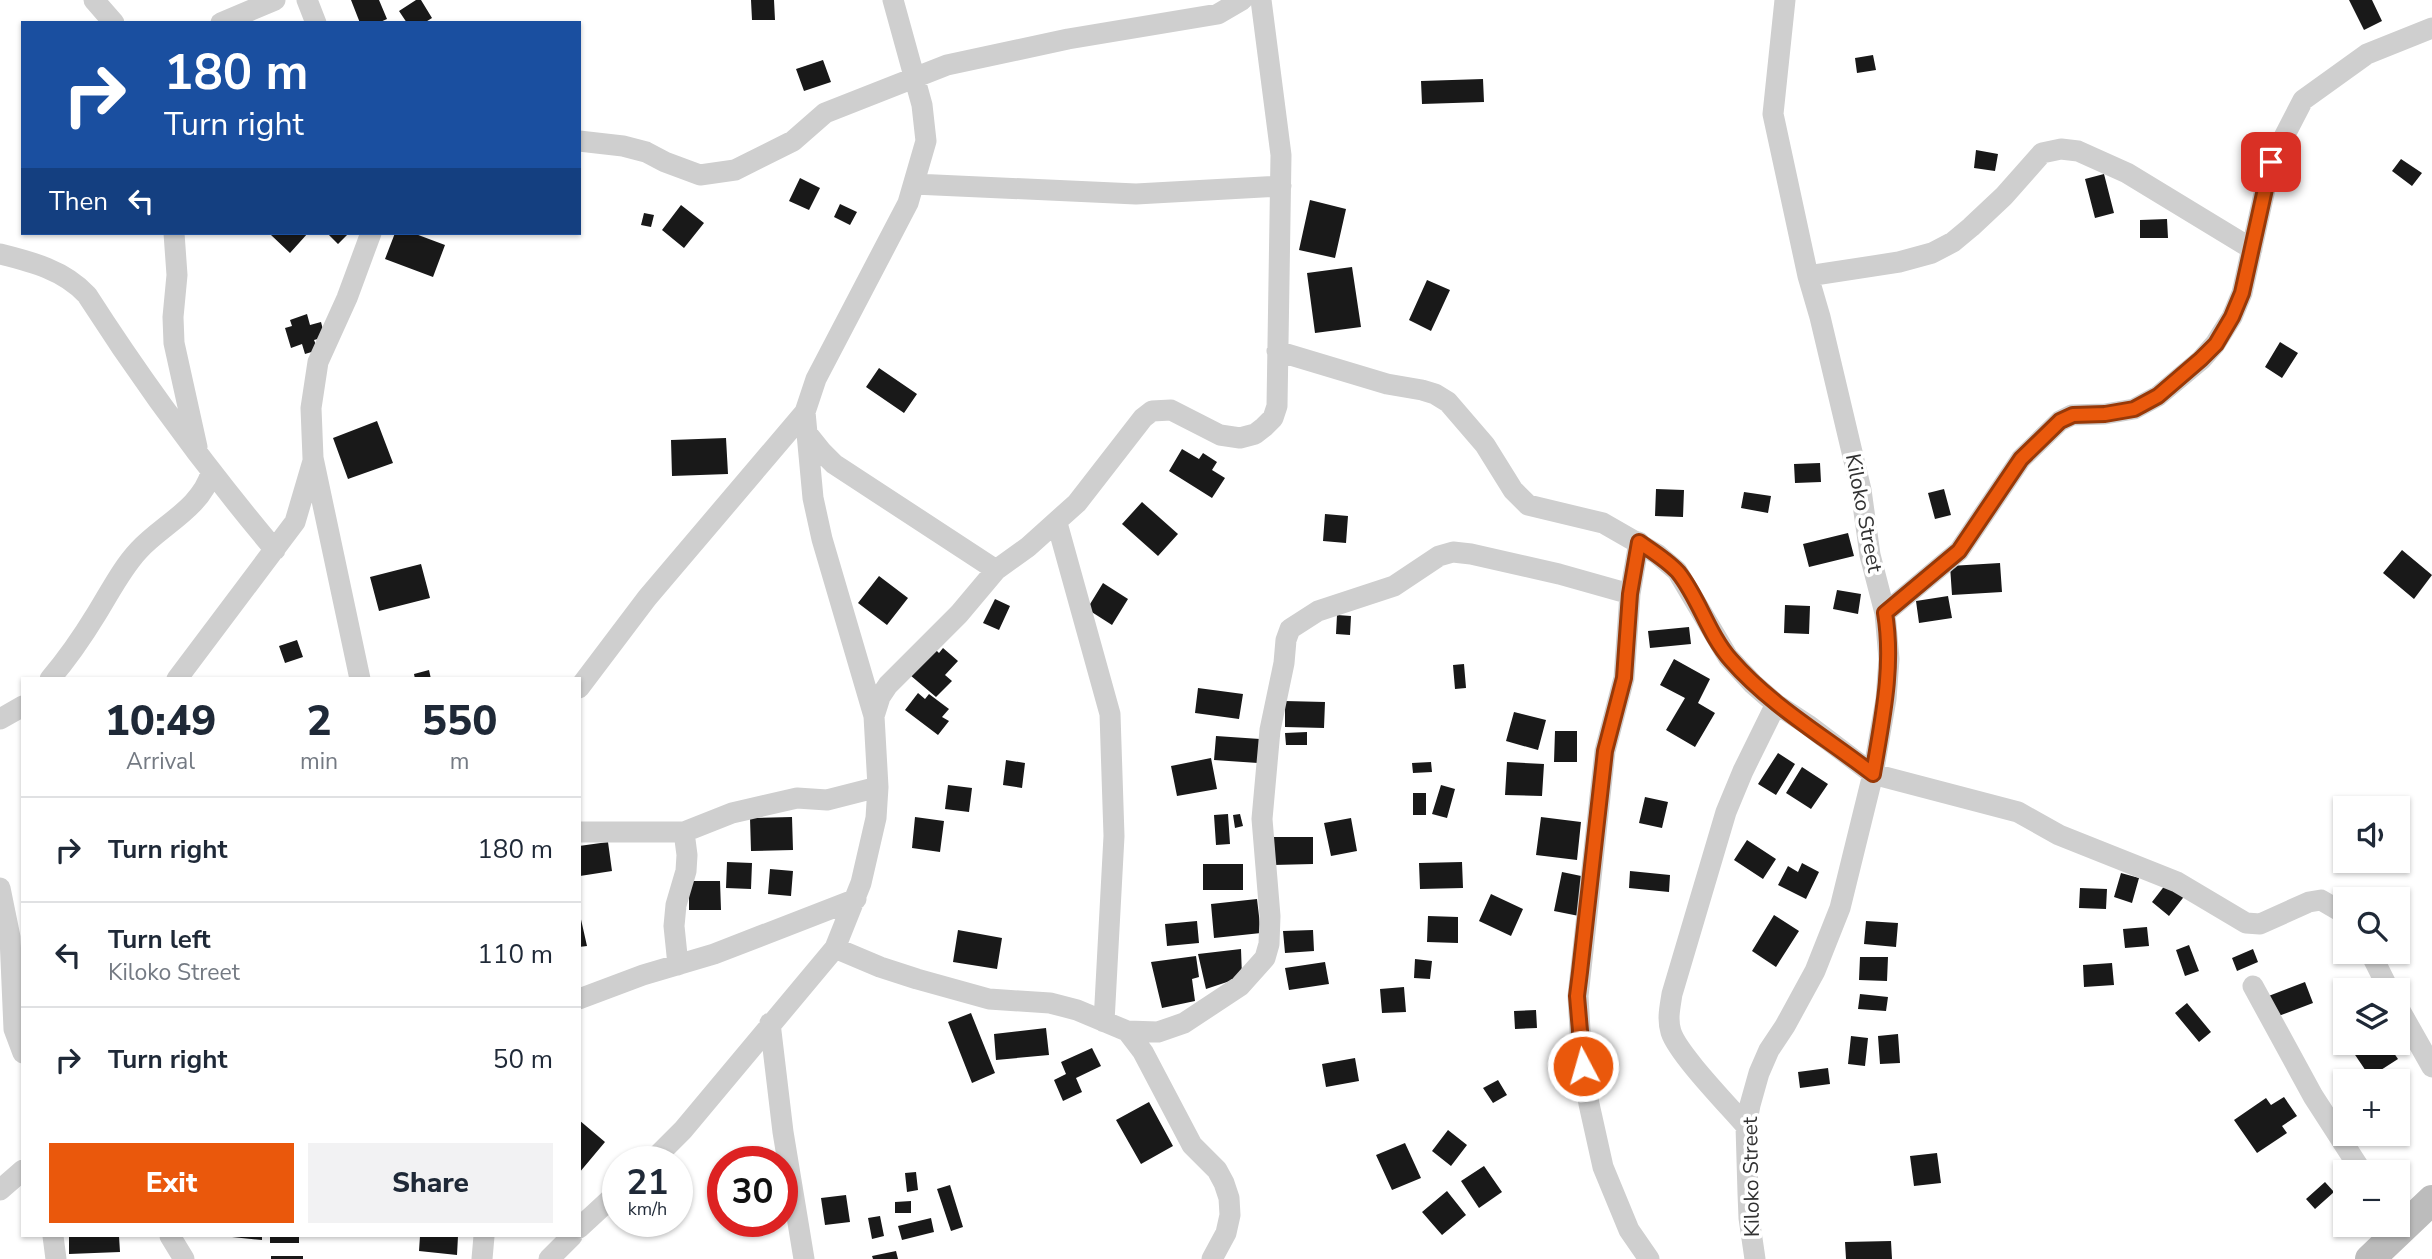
<!DOCTYPE html>
<meta charset="utf-8">
<style>
:root{--surface:#fff;--page:#f2f2f3;--text:#1f2937;--muted:#747a83;--line:#e0e1e3;--accent:#ea580c}
body{margin:0;font-family:"Nunito Sans",sans-serif;background:var(--page);color:var(--text);height:100vh;display:flex;flex-direction:column;font-size:26px;white-space:nowrap}
*{box-sizing:border-box;margin:0}
p{font-size:23px;color:var(--muted)}
.icon{flex:none;width:38px;height:38px;fill:none;stroke:currentColor;stroke-width:2;stroke-linecap:round;stroke-linejoin:round}
.map{position:relative;flex:1;overflow:hidden}
.sheet{position:absolute;left:21px;top:677px;width:560px;height:560px;display:flex;flex-direction:column;background:var(--surface);border-radius:0px;box-shadow:0 2px 5px #0004}
.sheet>*{flex:none}
.banner{position:absolute;left:21px;top:21px;width:560px;height:214px;border-radius:0px;box-shadow:0 2px 5px #0004;background:#1a4fa0;color:#fff;overflow:hidden}
.fabs{position:absolute;left:2333px;top:796px;display:grid;gap:14px}
.fabs a{display:grid;place-items:center;width:77px;height:77px;border-radius:0px;background:var(--surface);box-shadow:0 2px 5px #0004;font-size:35px}
.speed{position:absolute;left:602px;top:1146px;display:flex;gap:14px;font-size:35px;font-weight:700;text-align:center}
.speed>*{display:grid;place-content:center;width:91px;height:91px;border-radius:50%;background:var(--surface);box-shadow:0 2px 5px #0004;line-height:1}
.speed small{font-size:18px;font-weight:400}
.speed .limit{border:10px solid #d22;background:#fff;color:#111}
.pin{position:absolute;display:grid;place-items:center;width:60px;height:60px;color:#fff;margin:-30px;border-radius:14px;box-shadow:0 4px 10px #0006}
.me{position:absolute;width:77px;margin:-38px;rotate:354deg;stroke-linejoin:round;filter:drop-shadow(0 0 5px #0008)}
.turn{display:flex;align-items:center;gap:24px;height:147px;padding:0 28px;font-size:32px}
.turn .icon{width:91px;height:91px;stroke-width:2.5}
.turn b{display:block;font-size:49px;line-height:60px}
.then{display:flex;align-items:center;height:66px;padding:0 28px;background:#0003;gap:14px;font-size:26px}
.eta{display:flex;justify-content:space-evenly;align-items:center;height:119px;text-align:center}
.eta b{font-size:42px;font-weight:800;line-height:49px}
.button{display:flex;gap:14px;margin-top:auto;padding:14px 28px}
.button a{flex:1;height:80px;border-radius:0px;background:var(--accent);color:#fff;font-size:28px;font-weight:800;line-height:80px;text-align:center}
.button a+a{background:var(--page);color:var(--text)}
ul{padding:0;list-style:none}
li{display:flex;align-items:center;gap:21px;height:105px;padding:0 28px;border-top:2px solid var(--line)}
li div{flex:1}
li b{display:block;font-size:26px}
li em{font-style:normal}
.map>svg:first-child{display:block}
</style>
<div class="map">
<svg width="2432" height="1259" viewBox="0 0 2432 1259">
<rect width="100%" height="100%" fill="#fff"/>
<path fill="#191919" d="M351,0H379L387,19L378,23H360Z
M416,0H421L432,18L424,23H407L399,11Z
M751,0H774L775,20H752Z
M2349,0H2372L2382,21L2364,30Z
M1873,55L1876,70L1857,73L1855,58Z
M823,60L831,82L804,91L796,69Z
M1483,79L1484,102L1422,104L1421,81Z
M1976,150L1998,154L1995,171L1974,168Z
M2401,159L2422,173L2412,186L2392,171Z
M2104,174L2114,213L2095,218L2085,179Z
M800,178L820,188L809,210L789,201Z
M1310,200L1346,209L1335,258L1299,250Z
M840,204L857,212L850,225L834,217Z
M681,205L704,223L684,248L662,230Z
M644,213L654,215L651,227L641,225Z
M2167,219L2168,238H2140V220Z
M273,233H308L290,253L271,235Z
M327,233H349L338,244Z
M395,233H413L445,245L433,277L385,259Z
M1352,267L1361,327L1315,333L1307,273Z
M1427,280L1450,290L1431,331L1409,320Z
M307,314L310,325L321,322L325,337L314,340L318,350L305,354L302,344L291,348L285,328L292,326L290,320Z
M2280,342L2298,353L2282,378L2265,367Z
M879,368L917,394L904,413L866,387Z
M377,421L393,463L348,479L333,438Z
M726,438L728,474L672,476L671,440Z
M1182,449L1199,459L1203,453L1217,462L1212,470L1225,478L1212,498L1169,471Z
M1820,463L1821,482L1795,483L1794,464Z
M1656,489L1684,490L1683,517L1655,516Z
M1944,489L1951,515L1935,519L1928,493Z
M1744,492L1771,496L1768,513L1741,508Z
M1142,502L1178,534L1158,556L1122,524Z
M1325,514L1348,516L1346,543L1323,541Z
M1848,533L1854,556L1809,567L1803,544Z
M2402,550L2432,575L2414,599L2383,573Z
M2000,563L2002,592L1952,595L1950,566Z
M421,564L430,598L379,611L370,577Z
M879,576L908,598L887,625L858,603Z
M1103,583L1128,599L1112,625L1087,609Z
M1837,590L1861,594L1858,614L1833,609Z
M1948,596L1952,618L1919,623L1916,601Z
M995,599L1010,606L999,630L983,623Z
M1785,605L1810,606L1809,634L1784,633Z
M1337,615L1351,616L1350,635L1336,634Z
M1689,627L1691,644L1650,648L1648,631Z
M297,640L303,657L285,663L279,646Z
M934,648L939,653L943,648L958,661L945,675L952,681L936,697L910,675Z
M1674,659L1710,679L1698,703L1715,713L1695,747L1666,730L1685,698L1660,685Z
M1464,664L1466,688L1455,689L1453,665Z
M429,670L431,679H415L414,674Z
M1198,688L1243,694L1239,719L1195,713Z
M918,693L925,699L929,694L949,709L942,717L949,721L938,735L905,710Z
M1285,701L1325,702L1324,728L1285,727Z
M1514,712L1546,720L1538,750L1506,741Z
M1555,731H1577V762H1554Z
M1307,732V745H1286L1285,733Z
M1216,736L1260,739L1258,763L1214,760Z
M1778,753L1795,764L1776,795L1758,784Z
M1211,758L1217,789L1177,796L1171,766Z
M1006,760L1025,763L1022,788L1003,785Z
M1431,762L1432,772L1413,773L1412,763Z
M1507,762L1544,764L1542,796L1505,795Z
M1802,767L1828,784L1811,809L1786,793Z
M948,785L972,788L969,812L945,809Z
M1441,785L1455,789L1447,818L1432,814Z
M1413,793H1426V815H1413Z
M1645,797L1668,802L1662,828L1639,823Z
M1228,814L1230,844L1216,845L1214,815Z
M1240,814L1243,826L1235,828L1233,815Z
M792,817L793,850L751,851L750,818Z
M915,817L944,821L940,852L912,848Z
M1541,817L1581,822L1577,860L1536,855Z
M1351,818L1357,851L1331,856L1324,823Z
M1272,837H1313V864L1273,865Z
M1747,840L1776,859L1763,879L1734,860Z
M608,842L612,871L580,876L579,846Z
M727,862L752,863L751,889L726,888Z
M1462,862L1463,888L1420,889L1419,863Z
M1802,863L1819,872L1806,899L1778,885L1788,866L1798,872Z
M1203,864H1243V890H1203Z
M770,869L793,871L791,896L768,894Z
M1630,871L1670,875L1669,892L1629,888Z
M1562,872L1586,877L1579,916L1554,911Z
M2121,873L2139,878L2132,903L2114,897Z
M2169,880L2186,894L2169,916L2152,902Z
M689,881H720L721,910H689Z
M2080,888L2107,889L2106,909L2079,908Z
M1491,894L1523,909L1511,936L1479,921Z
M1257,899L1261,933L1214,938L1211,904Z
M580,915L587,946L579,947V916Z
M1774,915L1799,931L1776,967L1752,951Z
M1428,916L1458,917V943L1427,942Z
M1197,921L1199,943L1167,946L1165,924Z
M1866,921L1898,923L1896,947L1864,944Z
M2147,927L2149,946L2125,948L2123,929Z
M958,930L1002,938L997,969L953,962Z
M1313,930L1314,951L1285,953L1283,931Z
M2189,945L2199,971L2185,976L2176,950Z
M1241,949L1242,977L1206,989L1198,954Z
M2253,949L2258,962L2237,971L2232,958Z
M1196,956L1199,977L1192,979L1195,1001L1162,1008L1151,962Z
M1860,957H1888L1887,981L1859,980Z
M1415,959L1432,961L1430,979L1414,978Z
M1325,962L1329,984L1289,990L1285,968Z
M2112,963L2114,985L2084,987L2083,965Z
M2305,982L2313,1003L2273,1018L2266,997Z
M1404,987L1406,1012L1382,1013L1380,989Z
M1860,994L1888,997L1886,1011L1858,1009Z
M2187,1003L2211,1032L2199,1042L2175,1013Z
M2345,1009V1024L2338,1013Z
M1536,1010L1537,1028L1515,1029L1514,1011Z
M971,1013L995,1073L972,1083L948,1022Z
M1046,1028L1049,1055L996,1060L994,1034Z
M1898,1034L1900,1063L1880,1064L1878,1036Z
M1851,1036L1868,1038L1865,1066L1848,1064Z
M2347,1043H2387L2398,1059L2370,1077Z
M1092,1048L1101,1066L1076,1078L1082,1092L1063,1101L1054,1080L1066,1074L1061,1062Z
M1355,1058L1359,1081L1326,1087L1322,1064Z
M1828,1068L1830,1084L1800,1088L1798,1072Z
M1498,1080L1507,1095L1493,1103L1483,1088Z
M2284,1097L2297,1116L2282,1126L2287,1133L2257,1153L2234,1120L2266,1098L2271,1105Z
M1149,1102L1173,1146L1141,1164L1116,1120Z
M579,1120L605,1142L579,1173Z
M1448,1130L1467,1145L1451,1166L1432,1151Z
M1405,1143L1421,1178L1392,1190L1376,1155Z
M1937,1153L1941,1183L1914,1186L1910,1156Z
M1484,1166L1502,1192L1479,1208L1461,1181Z
M916,1172L918,1190L907,1192L905,1173Z
M2325,1182L2334,1192L2315,1209L2306,1199Z
M950,1185L963,1227L951,1231L937,1189Z
M1447,1191L1466,1215L1442,1235L1422,1212Z
M846,1195L850,1222L825,1225L821,1198Z
M911,1201V1213H895V1202Z
M880,1216L884,1236L872,1239L868,1218Z
M931,1218L934,1232L902,1240L898,1226Z
M69,1236H119L120,1252L69,1254Z
M232,1236H262V1240L232,1237Z
M270,1236H299V1243H270Z
M420,1236H458L457,1255L419,1251Z
M1891,1241L1892,1259H1846L1845,1242Z
M896,1251L898,1259H873L872,1256Z
M271,1256H303V1259H271Z"/>
<g fill="none" stroke-linecap="round" stroke-linejoin="round">
<path stroke="#cfcfcf" stroke-width="21" d="M94,0L114,23
M307,0L316,23
M221,23L275,0
M579,141L623,146L646,152L665,162L700,175L735,170L793,141L825,113L947,65L1068,39L1218,14L1242,0
M914,184L1136,194L1281,186
M174,233L177,275L173,317L174,343L197,447
M0,254C32,262 64,270 87,295C144,384 207,469 275,550
M1808,276L1899,262L1932,253L1953,242L1971,227L2004,196L2042,153L2061,149L2078,151L2127,173L2252,249
M1277,351L1387,384L1422,390L1435,394L1448,402L1485,445L1513,490L1528,505L1603,523L1657,554L1677,571L1728,657L1753,684L1776,704L1808,725L1873,774L2018,812L2059,835L2177,882L2246,923L2260,924L2309,902L2321,900L2345,914
M806,432L822,452L834,464L996,570
M1057,523L1110,714L1114,836L1104,1022
M1639,542L1630,594L1624,678L1605,751L1578,996L1581,1047L1589,1104L1603,1167L1629,1230L1649,1259
M1885,613L1959,551L2021,459L2060,421L2072,415L2105,414L2134,409L2158,396L2201,360L2215,344L2232,317L2242,293L2271,162L2303,100L2367,54L2432,28
M50,679C68,658 83,636 97,613C110,592 122,568 139,550C162,525 201,508 211,473
M177,679L295,522L313,461
M360,679L313,458L311,408L318,362L347,298L371,233
M579,688L647,598L805,412
M874,716L880,697L888,685L959,614L996,570L1028,547L1077,503L1143,418L1152,411L1171,410L1220,435L1240,438L1255,434L1264,427L1273,418L1277,406L1281,155L1261,0
M0,719L23,706
M579,832H684L732,813L797,798L827,800L878,787
M0,888L10,937L14,1029L23,1053
M835,948L880,967L917,979L989,999L1050,1003L1077,1010L1127,1031L1143,1052L1192,1145L1217,1170L1224,1183L1229,1198L1230,1215L1226,1233L1212,1259
M2370,952L2389,990
M678,965L674,926L676,905L686,871L687,855L684,832
M2253,986L2313,1096L2362,1172
M579,999L643,975L714,954L856,899
M2398,1007L2432,1067
M770,1023L783,1132L804,1259
M1127,1031L1158,1032L1184,1023L1240,986L1265,958L1269,944L1270,916L1262,819L1270,730L1284,663L1286,640L1290,629L1318,611L1394,586L1439,556L1453,552L1471,554L1559,574L1630,594
M1746,1126C1729,1106 1678,1054 1671,1032C1667,1019 1670,1007 1672,994L1726,812L1743,771L1776,704
M651,1162L683,1130L835,948L861,883L876,818L878,787L874,716L822,539L813,498L805,412L816,379L908,203L926,141L922,105L893,0
M0,1190L23,1170
M579,1228L618,1192
M53,1236L56,1259
M170,1236L184,1259
M482,1259L484,1236
M549,1259L572,1236
M1755,1259L1749,1218L1748,1193L1746,1126L1750,1105L1759,1073L1769,1050L1785,1026L1815,971L1840,908L1873,774L1886,699L1889,659L1885,613L1870,555L1861,490L1820,317L1808,276L1773,114L1785,0"/>
<path stroke="#bcbcbc" stroke-width="30" d="M2370,1259L2432,1200"/>
</g>
<g fill="none" stroke-linecap="round" stroke-linejoin="round">
<g stroke="#983908" stroke-width="18">
<path id="route" d="M1583,1066L1577,996L1580,972L1605,751L1624,678L1630,594L1639,542C1652,551 1667,560 1678,572C1699,598 1708,634 1731,660C1771,706 1824,736 1873,774C1882,720 1894,667 1885,613L1959,551L2021,459L2060,421L2073,415L2105,414L2134,409L2158,396L2201,359L2216,344L2232,317L2242,293L2271,162"/>
</g>
<use href="#route" stroke="#ea580c" stroke-width="12"/>
</g>
<g text-anchor="middle" dominant-baseline="central" stroke-width="7" stroke-linejoin="round" paint-order="stroke">
<g font-size="21" fill="#323232" stroke="#fff">
<text transform="translate(1864 513) rotate(79)">Kiloko Street</text>
<text transform="translate(1751 1177) rotate(-91)">Kiloko Street</text>
</g>
</g>
</svg>
<div class="fabs">
<a><svg class="icon" aria-label="sound" viewBox="0 0 24 24"><path d="M4 9h4l5-4v14l-5-4H4zM17 9q2 3 0 6"/></svg></a>
<a><svg class="icon" aria-label="search" viewBox="0 0 24 24"><circle cx="10" cy="10" r="6"/><path d="M15 15l6 6"/></svg></a>
<a><svg class="icon" aria-label="layers" viewBox="0 0 24 24"><path d="M12 4l9 5-9 5-9-5zM3 14l9 5 9-5"/></svg></a>
<a>+</a>
<a>−</a>
</div>
<div class="speed"><div>21<small>km/h</small></div><div class="limit">30</div></div>
<div class="pin" style="left:2271px;top:162px;background:#d93025"><svg class="icon" aria-label="arrive" viewBox="0 0 24 24"><path d="M6 21V4h12l-3 4 3 4H6"/></svg></div>
<svg class="me" style="left:1583px;top:1066px" viewBox="-20 -20 40 40"><circle r="17" fill="#ea580c" stroke="#fff" stroke-width="3"/><path d="M0-11L8 9 0 5-8 9z" fill="#fff"/></svg>
<div class="banner">
<div class="turn"><svg class="icon" aria-label="right" viewBox="0 0 24 24"><path d="M7 20v-9h11M14 6l5 5-5 5"/></svg><div><b>180 m</b>Turn right</div></div>
<div class="then">Then<svg class="icon" aria-label="left" viewBox="0 0 24 24"><path d="M17 20v-9H6M10 6l-5 5 5 5"/></svg></div>
</div>
<section class="sheet">
<div class="eta">
<div><b>10:49</b><p>Arrival</p></div>
<div><b>2</b><p>min</p></div>
<div><b>550</b><p>m</p></div>
</div>
<ul>
<li><svg class="icon" aria-label="right" viewBox="0 0 24 24"><path d="M7 20v-9h11M14 6l5 5-5 5"/></svg><div><b>Turn right</b></div><em>180 m</em></li>
<li><svg class="icon" aria-label="left" viewBox="0 0 24 24"><path d="M17 20v-9H6M10 6l-5 5 5 5"/></svg><div><b>Turn left</b><p>Kiloko Street</p></div><em>110 m</em></li>
<li><svg class="icon" aria-label="right" viewBox="0 0 24 24"><path d="M7 20v-9h11M14 6l5 5-5 5"/></svg><div><b>Turn right</b></div><em>50 m</em></li>
</ul>
<div class="button"><a>Exit</a><a>Share</a></div>
</section>
</div>
